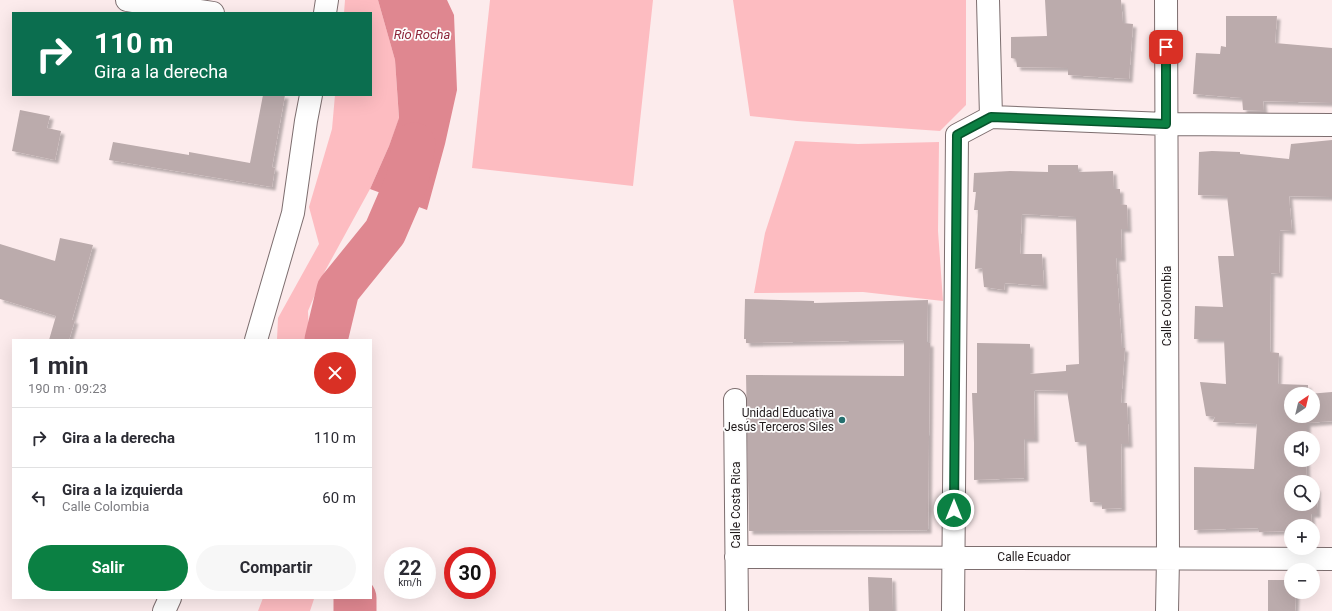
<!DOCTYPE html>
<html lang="es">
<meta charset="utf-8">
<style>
:root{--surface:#fff;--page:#f7f7f7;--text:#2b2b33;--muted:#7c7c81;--line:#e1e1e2;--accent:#0b8043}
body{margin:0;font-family:Roboto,sans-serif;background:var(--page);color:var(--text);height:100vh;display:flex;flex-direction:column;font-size:15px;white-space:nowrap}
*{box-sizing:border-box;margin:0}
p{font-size:13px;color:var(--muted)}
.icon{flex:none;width:22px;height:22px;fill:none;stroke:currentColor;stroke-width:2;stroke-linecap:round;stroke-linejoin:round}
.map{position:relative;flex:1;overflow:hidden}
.drawer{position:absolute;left:12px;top:339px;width:360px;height:260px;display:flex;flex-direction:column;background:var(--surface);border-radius:0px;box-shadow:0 4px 16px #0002}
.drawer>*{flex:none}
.banner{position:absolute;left:12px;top:12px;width:360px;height:84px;border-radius:0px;box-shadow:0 4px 16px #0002;background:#0b6e4f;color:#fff;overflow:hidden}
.needle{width:26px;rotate:35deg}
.controls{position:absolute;left:1284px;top:387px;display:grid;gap:8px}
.controls a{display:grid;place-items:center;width:36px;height:36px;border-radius:50%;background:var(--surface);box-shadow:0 4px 16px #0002;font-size:20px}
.speed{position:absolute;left:384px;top:547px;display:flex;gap:8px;font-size:20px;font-weight:700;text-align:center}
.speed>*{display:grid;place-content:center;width:52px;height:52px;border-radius:50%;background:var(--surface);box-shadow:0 4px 16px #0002;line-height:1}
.speed small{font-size:10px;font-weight:400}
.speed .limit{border:6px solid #d22;background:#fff;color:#111}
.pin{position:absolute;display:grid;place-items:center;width:34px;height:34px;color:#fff;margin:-17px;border-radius:8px;box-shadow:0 2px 6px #0006}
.me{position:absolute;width:44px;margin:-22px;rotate:0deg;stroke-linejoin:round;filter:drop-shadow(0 0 3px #0008)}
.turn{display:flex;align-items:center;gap:14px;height:84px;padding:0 16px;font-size:18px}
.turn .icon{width:52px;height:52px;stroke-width:2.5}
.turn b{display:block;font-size:28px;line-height:34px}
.round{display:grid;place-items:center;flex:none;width:42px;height:42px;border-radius:21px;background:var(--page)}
.overview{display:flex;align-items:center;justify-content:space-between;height:68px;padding:0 16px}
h1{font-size:24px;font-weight:700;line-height:30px}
.action{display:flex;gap:8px;margin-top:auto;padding:8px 16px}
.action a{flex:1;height:46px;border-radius:24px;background:var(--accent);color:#fff;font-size:16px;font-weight:700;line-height:46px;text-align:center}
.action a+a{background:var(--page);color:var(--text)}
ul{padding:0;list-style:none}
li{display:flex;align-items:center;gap:12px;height:60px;padding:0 16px;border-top:1px solid var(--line)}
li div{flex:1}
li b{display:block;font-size:15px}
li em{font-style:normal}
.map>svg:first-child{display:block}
</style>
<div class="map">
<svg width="1332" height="611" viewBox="0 0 1332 611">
<defs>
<filter id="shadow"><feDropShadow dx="3.5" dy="3.5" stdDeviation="1" flood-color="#0004"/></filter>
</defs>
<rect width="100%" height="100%" fill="#fcebec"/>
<path fill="#fdbcc1" d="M345,0H378L395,60L399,119L389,146L370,189L325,271L308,311L309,340H277L278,318L319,244L309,207L332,129L335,95H371V13H344Z
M490,0H653L633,186L472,168Z
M733,0H966V105L940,131L797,121L750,116Z
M795,141L858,144L939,142L938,231L943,301L863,292L754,293L765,233Z
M263,598H313L314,599L310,611H258Z"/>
<path fill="#df8790" d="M378,0H447L454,15L457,90L445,144L427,210L370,189L389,146L399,118L395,60Z"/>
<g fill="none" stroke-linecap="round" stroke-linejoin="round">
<path stroke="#df8790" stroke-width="43" d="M326,340L338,290L385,232L407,181L414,144
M355,611V598"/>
</g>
<path fill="#bbabac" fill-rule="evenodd" filter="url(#shadow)" d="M1045,0H1121L1123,23L1133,24L1129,79L1068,75V68L1017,67L1016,59L1011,58V37L1047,36Z
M1226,16H1277L1275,43L1332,48V103L1263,101L1264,111L1243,110L1242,98L1193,94L1196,53L1220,54L1221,46L1226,47Z
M263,95H285L272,167L275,168L272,187L109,160L113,142L189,155V152L250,163Z
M20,110L50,116L47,128L61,131L55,160L12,151Z
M1332,140V197L1289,196L1292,231L1280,230L1279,274L1271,273L1270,352L1279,353L1278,384L1308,385V394L1332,392V421L1307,423V438H1291V460H1306L1307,482H1291V504H1313V488H1317V514H1311L1312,526H1291V539H1287L1285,531L1259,532V528L1194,530V467L1254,469L1257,424L1213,422L1215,417L1206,416L1200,382L1226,384L1224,339H1194L1195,306L1223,307L1218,256H1234L1227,196L1198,195L1199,152L1212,151L1240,152V154L1289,159L1291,144ZM1291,394H1313V416H1291Z
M1048,165H1078V172L1113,171L1114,189H1120V204L1127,205L1128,229H1121L1122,258H1116L1122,348H1125L1121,403H1127L1129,444H1121L1122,508L1102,509V503L1090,502L1086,442H1075L1067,391L1034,390L1035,439H1024L1025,478L974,480V443L972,393H977V343L1030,344V374L1066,371V365L1079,364L1076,217L1022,214L1020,254H1042L1044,286L1005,283L1004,290L984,287L982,268L975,269L978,210H974L976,192H973L974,173L1010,171L1048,172Z
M60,238L93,245L72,320H75L69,340H49L56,316L0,299V244L55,261Z
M745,299L814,301V303L928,300L927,343H930L928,530L749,531L746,375L904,376V340L746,343V339H744Z
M868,577L892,578L893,611H869Z
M1268,580H1291V592H1296L1295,611H1268Z"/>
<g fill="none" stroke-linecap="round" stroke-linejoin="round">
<g stroke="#7d6e6f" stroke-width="24">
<path id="street" d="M127,0L213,13
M988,0L991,117
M1166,0L1168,558L1167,611
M735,400L737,611
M736,557L1332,559
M953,611L957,135L991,117L1166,124L1332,125"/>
</g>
<g stroke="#7d6e6f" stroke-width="24">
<path id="secondary" d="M325,13L327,0
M256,340L293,213L306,121L311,95
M164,611L170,598"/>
</g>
<use href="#street" stroke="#fff" stroke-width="22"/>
<use href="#secondary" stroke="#fff" stroke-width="22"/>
</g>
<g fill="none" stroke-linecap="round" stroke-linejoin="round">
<g stroke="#07532c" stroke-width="10">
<path id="route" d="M954,510L957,135L991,117L1166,124V47"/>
</g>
<use href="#route" stroke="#0b8043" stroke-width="7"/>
</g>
<circle fill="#246f6e" stroke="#fdfdfd" stroke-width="1.5" cx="842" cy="420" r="4"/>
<g text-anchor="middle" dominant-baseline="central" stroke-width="3.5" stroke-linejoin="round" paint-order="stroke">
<g font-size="12" fill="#201a1b" stroke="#fdfdfd">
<text transform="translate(1167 306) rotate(-90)">Calle Colombia</text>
<text transform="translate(736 505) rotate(-90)">Calle Costa Rica</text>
<text x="1034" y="557">Calle Ecuador</text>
</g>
<g font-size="12" fill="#201a1b" stroke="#fdfdfd" text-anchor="end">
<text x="834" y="413">Unidad Educativa<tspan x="834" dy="14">Jesús Terceros Siles</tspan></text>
</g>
<g font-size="13" font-style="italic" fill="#8d263a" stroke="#fdfdfd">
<text x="422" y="34">Río Rocha</text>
</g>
</g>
</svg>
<div class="controls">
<a><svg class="needle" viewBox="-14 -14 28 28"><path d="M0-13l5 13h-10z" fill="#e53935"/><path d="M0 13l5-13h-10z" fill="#7c7c81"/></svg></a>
<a><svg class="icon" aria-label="sound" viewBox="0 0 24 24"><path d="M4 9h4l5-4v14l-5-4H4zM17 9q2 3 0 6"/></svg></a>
<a><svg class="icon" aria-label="search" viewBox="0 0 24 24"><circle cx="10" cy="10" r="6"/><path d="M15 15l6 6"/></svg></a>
<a>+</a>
<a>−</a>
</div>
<div class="speed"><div>22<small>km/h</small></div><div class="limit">30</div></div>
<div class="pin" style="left:1166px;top:47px;background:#d93025"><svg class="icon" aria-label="arrive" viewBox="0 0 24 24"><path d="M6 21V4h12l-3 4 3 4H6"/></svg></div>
<svg class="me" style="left:954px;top:510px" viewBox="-20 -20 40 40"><circle r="17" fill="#0b8043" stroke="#fff" stroke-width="3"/><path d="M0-11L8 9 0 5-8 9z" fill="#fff"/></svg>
<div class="banner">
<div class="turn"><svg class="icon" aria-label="right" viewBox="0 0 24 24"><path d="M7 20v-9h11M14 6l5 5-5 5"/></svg><div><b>110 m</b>Gira a la derecha</div></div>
</div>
<section class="drawer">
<div class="overview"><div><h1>1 min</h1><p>190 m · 09:23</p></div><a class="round" style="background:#d93025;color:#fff"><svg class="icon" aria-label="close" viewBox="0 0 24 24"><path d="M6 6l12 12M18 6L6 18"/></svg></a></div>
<ul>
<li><svg class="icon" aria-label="right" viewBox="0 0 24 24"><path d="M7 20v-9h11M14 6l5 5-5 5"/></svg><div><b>Gira a la derecha</b></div><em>110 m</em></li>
<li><svg class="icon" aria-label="left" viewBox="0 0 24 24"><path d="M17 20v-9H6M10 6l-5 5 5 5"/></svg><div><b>Gira a la izquierda</b><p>Calle Colombia</p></div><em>60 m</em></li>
</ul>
<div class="action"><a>Salir</a><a>Compartir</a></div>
</section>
</div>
